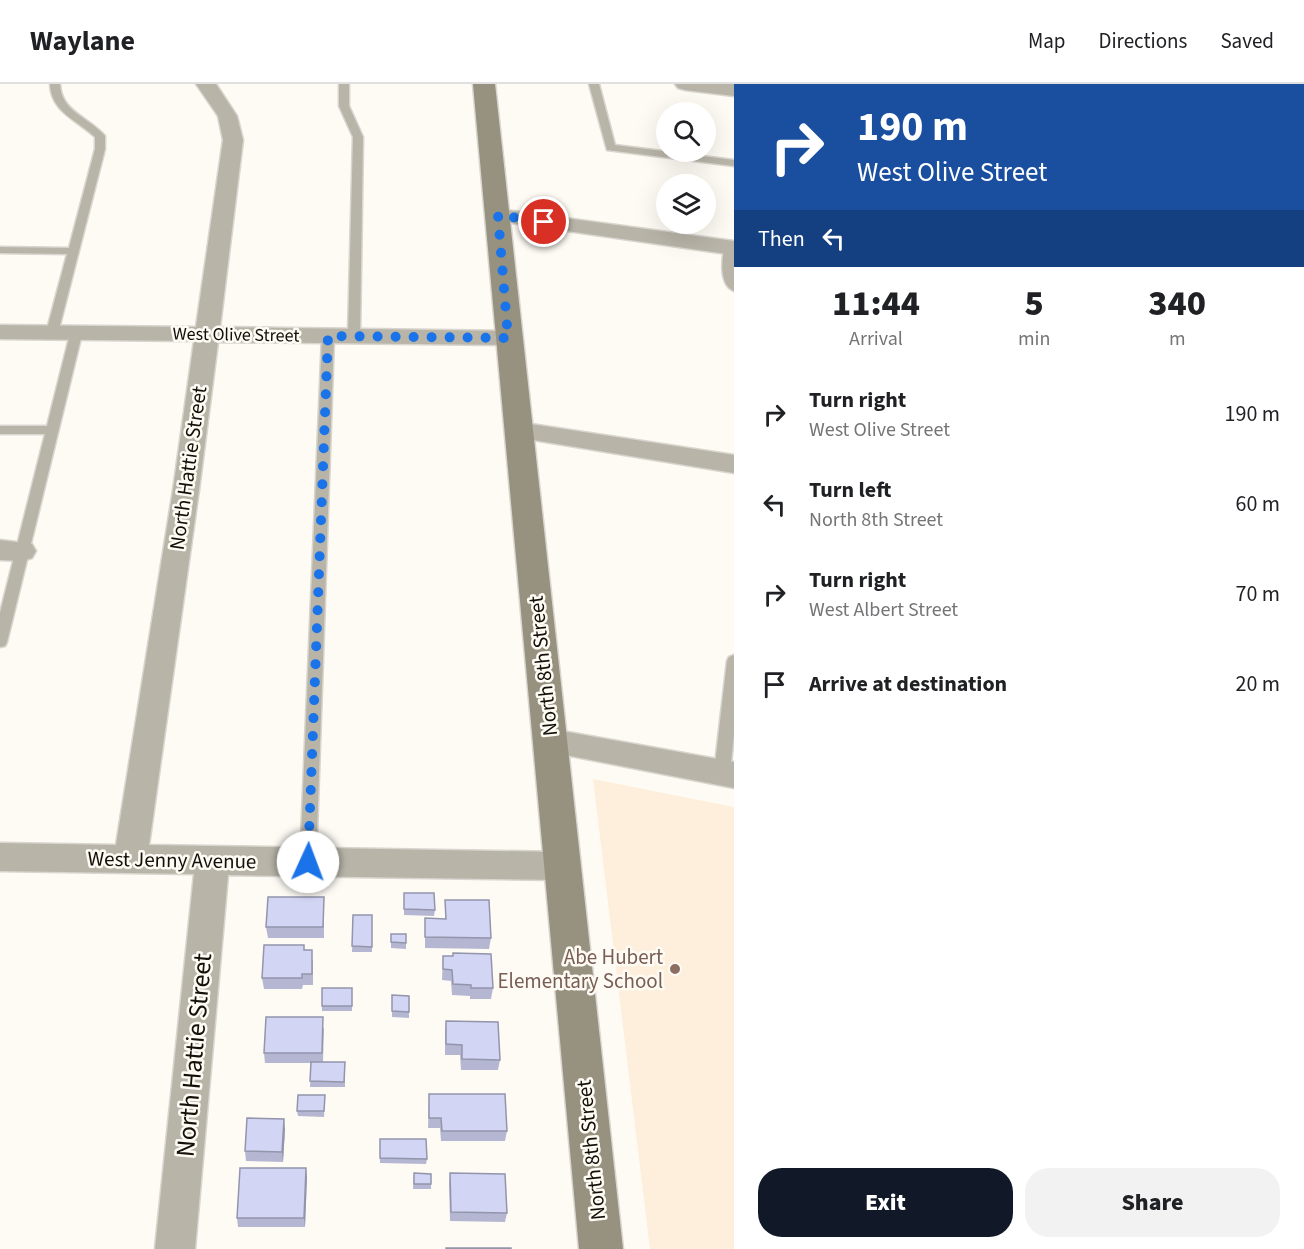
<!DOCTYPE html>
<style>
:root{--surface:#fff;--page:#f2f2f2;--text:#202124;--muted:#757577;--line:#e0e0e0;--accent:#111827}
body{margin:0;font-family:"Source Sans 3",sans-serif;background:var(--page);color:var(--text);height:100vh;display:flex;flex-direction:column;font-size:22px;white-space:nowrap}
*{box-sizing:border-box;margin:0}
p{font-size:20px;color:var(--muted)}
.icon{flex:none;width:33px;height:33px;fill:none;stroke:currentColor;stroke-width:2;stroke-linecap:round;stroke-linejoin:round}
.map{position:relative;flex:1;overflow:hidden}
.panel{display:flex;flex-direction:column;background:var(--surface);width:570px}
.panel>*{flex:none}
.banner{background:#1a4fa0;color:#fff;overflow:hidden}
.fabs{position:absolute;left:656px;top:18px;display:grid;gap:12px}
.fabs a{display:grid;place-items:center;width:60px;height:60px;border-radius:50%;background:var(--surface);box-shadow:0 6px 24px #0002;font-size:30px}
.pin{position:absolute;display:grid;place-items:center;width:51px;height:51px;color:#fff;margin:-26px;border:3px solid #fff;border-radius:50%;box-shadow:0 2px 6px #0007}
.me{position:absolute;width:66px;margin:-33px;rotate:2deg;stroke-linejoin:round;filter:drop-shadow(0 0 4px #0008)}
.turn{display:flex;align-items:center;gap:21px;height:126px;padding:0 24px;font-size:27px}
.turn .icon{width:78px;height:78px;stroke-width:2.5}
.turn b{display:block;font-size:42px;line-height:51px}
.then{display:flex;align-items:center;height:57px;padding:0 24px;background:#0003;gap:12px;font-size:22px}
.eta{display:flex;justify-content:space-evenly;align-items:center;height:102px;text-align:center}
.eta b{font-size:36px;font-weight:800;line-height:42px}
.cta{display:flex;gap:12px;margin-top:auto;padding:12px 24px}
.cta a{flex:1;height:69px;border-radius:24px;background:var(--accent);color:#fff;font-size:24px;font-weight:800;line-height:69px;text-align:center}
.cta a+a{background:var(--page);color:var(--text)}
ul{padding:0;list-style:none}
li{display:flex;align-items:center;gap:18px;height:90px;padding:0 24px}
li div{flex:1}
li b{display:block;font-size:22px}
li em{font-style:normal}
header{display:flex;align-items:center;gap:36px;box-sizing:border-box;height:84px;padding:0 30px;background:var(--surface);border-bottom:2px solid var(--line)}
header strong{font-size:28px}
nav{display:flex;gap:33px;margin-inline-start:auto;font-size:21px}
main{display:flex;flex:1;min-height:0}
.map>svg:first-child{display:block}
</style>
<header>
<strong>Waylane</strong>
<nav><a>Map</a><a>Directions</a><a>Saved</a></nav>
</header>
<main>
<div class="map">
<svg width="734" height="1165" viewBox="0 0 734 1165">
<rect width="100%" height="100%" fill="#fefbf5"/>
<path fill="#fdefdb" d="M593,695L734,723V1165H650Z"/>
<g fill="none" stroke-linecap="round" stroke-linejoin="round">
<g stroke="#d9d5cf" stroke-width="3">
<path id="lane" d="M50,0H60C61,28 89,33 105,52V65L58,249L52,253L46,249L67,170L0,169V163L69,164L95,65V53C77,36 51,28 50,0Z
M339,0H349V22L363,53L360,252L354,256L348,252L353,53L339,22Z
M589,0H599L615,61L734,76V82L607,66Z
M730,161L734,162V207C719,201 722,177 724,164Z
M76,246L82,250L7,558L5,562L0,563V529L45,350H0V342H47L70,250Z
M328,248L334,252L316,778L314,783L308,785L302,783L300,778L322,252Z
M734,571V650L730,689L728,694L722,695L716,694L714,689L727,577L729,573Z"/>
</g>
<g stroke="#d9d5cf" stroke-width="3">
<path id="street" d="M196,0H216L237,32L243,56L220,243L509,247L517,249L521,254L517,259L509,261L218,258L199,406L149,761L561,768L573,772L578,782L573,792L561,796L228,791L195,1165H155L194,790L0,787V759L116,761L173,406L194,257L0,255V241L196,243L223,56L218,32Z
M675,0H734V12L685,6L678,4Z
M498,125L734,157V171L490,136L487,131L490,126Z
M518,338L734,371V389L509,352L505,346L509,340Z
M0,456L32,460L36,467L32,474L22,477L0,476Z
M551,645L734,678V704L540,666L535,657L540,648Z"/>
</g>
<g stroke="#d9d5cf" stroke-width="3">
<path id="secondary" d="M473,0H495L623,1165H579Z"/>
</g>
<use href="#lane" fill="#b8b4a8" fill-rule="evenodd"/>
<use href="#street" fill="#b8b4a8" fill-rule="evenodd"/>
<use href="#secondary" fill="#97917f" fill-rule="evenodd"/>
</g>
<path fill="#b5b7d2" d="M404,809L435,826L434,832L404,831Z
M445,816L491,854L489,865L425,864V834L445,835Z
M324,824V854H268L266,843Z
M353,831H372V868H352Z
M391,850H406V865L391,864Z
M304,861V866L313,877V901H303L302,905H264L262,894Z
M443,872L493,904L491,915H470V912L452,911L451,897L442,896Z
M322,904H352V927H322Z
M392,911L409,912V934L392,933Z
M446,937L500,976L498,986H461L460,971H445V948Z
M324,944L323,978H345V1003H310L311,979H265L264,969Z
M429,1010L507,1047L505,1057H441L440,1044H428Z
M325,1011L324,1033L298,1032L297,1027Z
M285,1045L283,1078L246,1077L245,1067Z
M380,1055L427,1075L426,1080L380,1079Z
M414,1089L431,1100V1105H413Z
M450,1089L507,1129L505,1138L450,1137L449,1099Z
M307,1093L305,1143H238L237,1134Z"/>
<path fill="#9395ab" d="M284,1035L285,1045L283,1078L282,1068Z
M306,1084L307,1093L305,1143L304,1134Z"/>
<path fill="#d2d5f4" stroke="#9395ab" stroke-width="1.5" d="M404,809H434L435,826L404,825Z
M268,813H324L323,843H266Z
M445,816H489L491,854L425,853V834L446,835Z
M353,831H372V863L352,862Z
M391,850H406V859L391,858Z
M264,861H304V866H312V890H302V894H262Z
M453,869L491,870L493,904H471V901L453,900L452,886L443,885V872H453Z
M322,904H352V922H322Z
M392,911L409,912V928L392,927Z
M266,933H323L322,969H264Z
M446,937L498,938L500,976L462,975V961L446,960Z
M311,978H345L344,998L310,997Z
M429,1010H505L507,1047H442L441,1034H429Z
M298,1011H325L324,1027H297Z
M247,1034L284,1035L282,1068L245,1067Z
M380,1055H426L427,1075L380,1074Z
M240,1084H306L304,1134H237Z
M414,1089L431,1090V1100H414Z
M450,1089L505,1090L507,1129L451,1128Z
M446,1164H511V1165H446Z"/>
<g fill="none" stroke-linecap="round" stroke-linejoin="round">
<path stroke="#1a73e8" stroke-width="10" stroke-dasharray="0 18" d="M308,778L328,252L508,254L498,131L544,138"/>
</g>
<circle fill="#8d6e63" stroke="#fefbf5" stroke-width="2" cx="675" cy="885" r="6"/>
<g text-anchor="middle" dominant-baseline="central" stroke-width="5" stroke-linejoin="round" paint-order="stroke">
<g font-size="18" fill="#151007" stroke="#fefbf5">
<text transform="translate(236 251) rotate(1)">West Olive Street</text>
</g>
<g font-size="21" fill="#151007" stroke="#fefbf5">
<text transform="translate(188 384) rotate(-82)">North Hattie Street</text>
<text transform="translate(543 582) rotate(-96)">North 8th Street</text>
<text transform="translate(172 776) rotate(1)">West Jenny Avenue</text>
<text transform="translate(591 1066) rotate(-96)">North 8th Street</text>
</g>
<g font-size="21" fill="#785e54" stroke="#fefbf5" text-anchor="end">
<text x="663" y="873">Abe Hubert<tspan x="663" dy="24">Elementary School</tspan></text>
</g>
<g font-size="26" fill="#151007" stroke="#fefbf5">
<text transform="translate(194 971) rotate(-85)">North Hattie Street</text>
</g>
</g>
</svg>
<div class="fabs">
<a><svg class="icon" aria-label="search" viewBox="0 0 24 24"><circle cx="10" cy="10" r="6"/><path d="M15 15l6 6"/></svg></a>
<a><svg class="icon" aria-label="layers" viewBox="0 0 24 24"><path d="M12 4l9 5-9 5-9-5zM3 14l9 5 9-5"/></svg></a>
</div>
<div class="pin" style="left:544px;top:138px;background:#d93025"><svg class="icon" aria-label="arrive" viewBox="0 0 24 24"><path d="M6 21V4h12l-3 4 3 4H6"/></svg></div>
<svg class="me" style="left:308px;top:778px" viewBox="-20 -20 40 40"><circle r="19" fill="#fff"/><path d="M0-13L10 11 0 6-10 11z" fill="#1a73e8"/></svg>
</div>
<section class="panel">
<div class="banner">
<div class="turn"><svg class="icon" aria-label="right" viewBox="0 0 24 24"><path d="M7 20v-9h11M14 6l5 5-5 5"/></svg><div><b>190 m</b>West Olive Street</div></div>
<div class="then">Then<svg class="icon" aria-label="left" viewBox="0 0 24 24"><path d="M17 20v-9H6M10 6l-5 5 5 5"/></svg></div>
</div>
<div class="eta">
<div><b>11:44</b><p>Arrival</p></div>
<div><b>5</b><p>min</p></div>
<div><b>340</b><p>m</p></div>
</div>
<ul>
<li><svg class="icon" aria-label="right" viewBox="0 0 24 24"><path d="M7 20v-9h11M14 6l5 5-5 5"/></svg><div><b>Turn right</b><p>West Olive Street</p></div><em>190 m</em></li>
<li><svg class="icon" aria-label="left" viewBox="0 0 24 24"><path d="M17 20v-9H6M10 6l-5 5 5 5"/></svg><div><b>Turn left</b><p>North 8th Street</p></div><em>60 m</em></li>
<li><svg class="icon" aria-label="right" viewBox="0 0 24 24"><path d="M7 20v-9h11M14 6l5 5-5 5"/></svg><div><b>Turn right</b><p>West Albert Street</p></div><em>70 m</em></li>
<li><svg class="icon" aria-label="arrive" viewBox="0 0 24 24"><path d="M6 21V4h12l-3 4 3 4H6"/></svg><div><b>Arrive at destination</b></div><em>20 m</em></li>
</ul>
<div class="cta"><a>Exit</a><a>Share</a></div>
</section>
</main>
